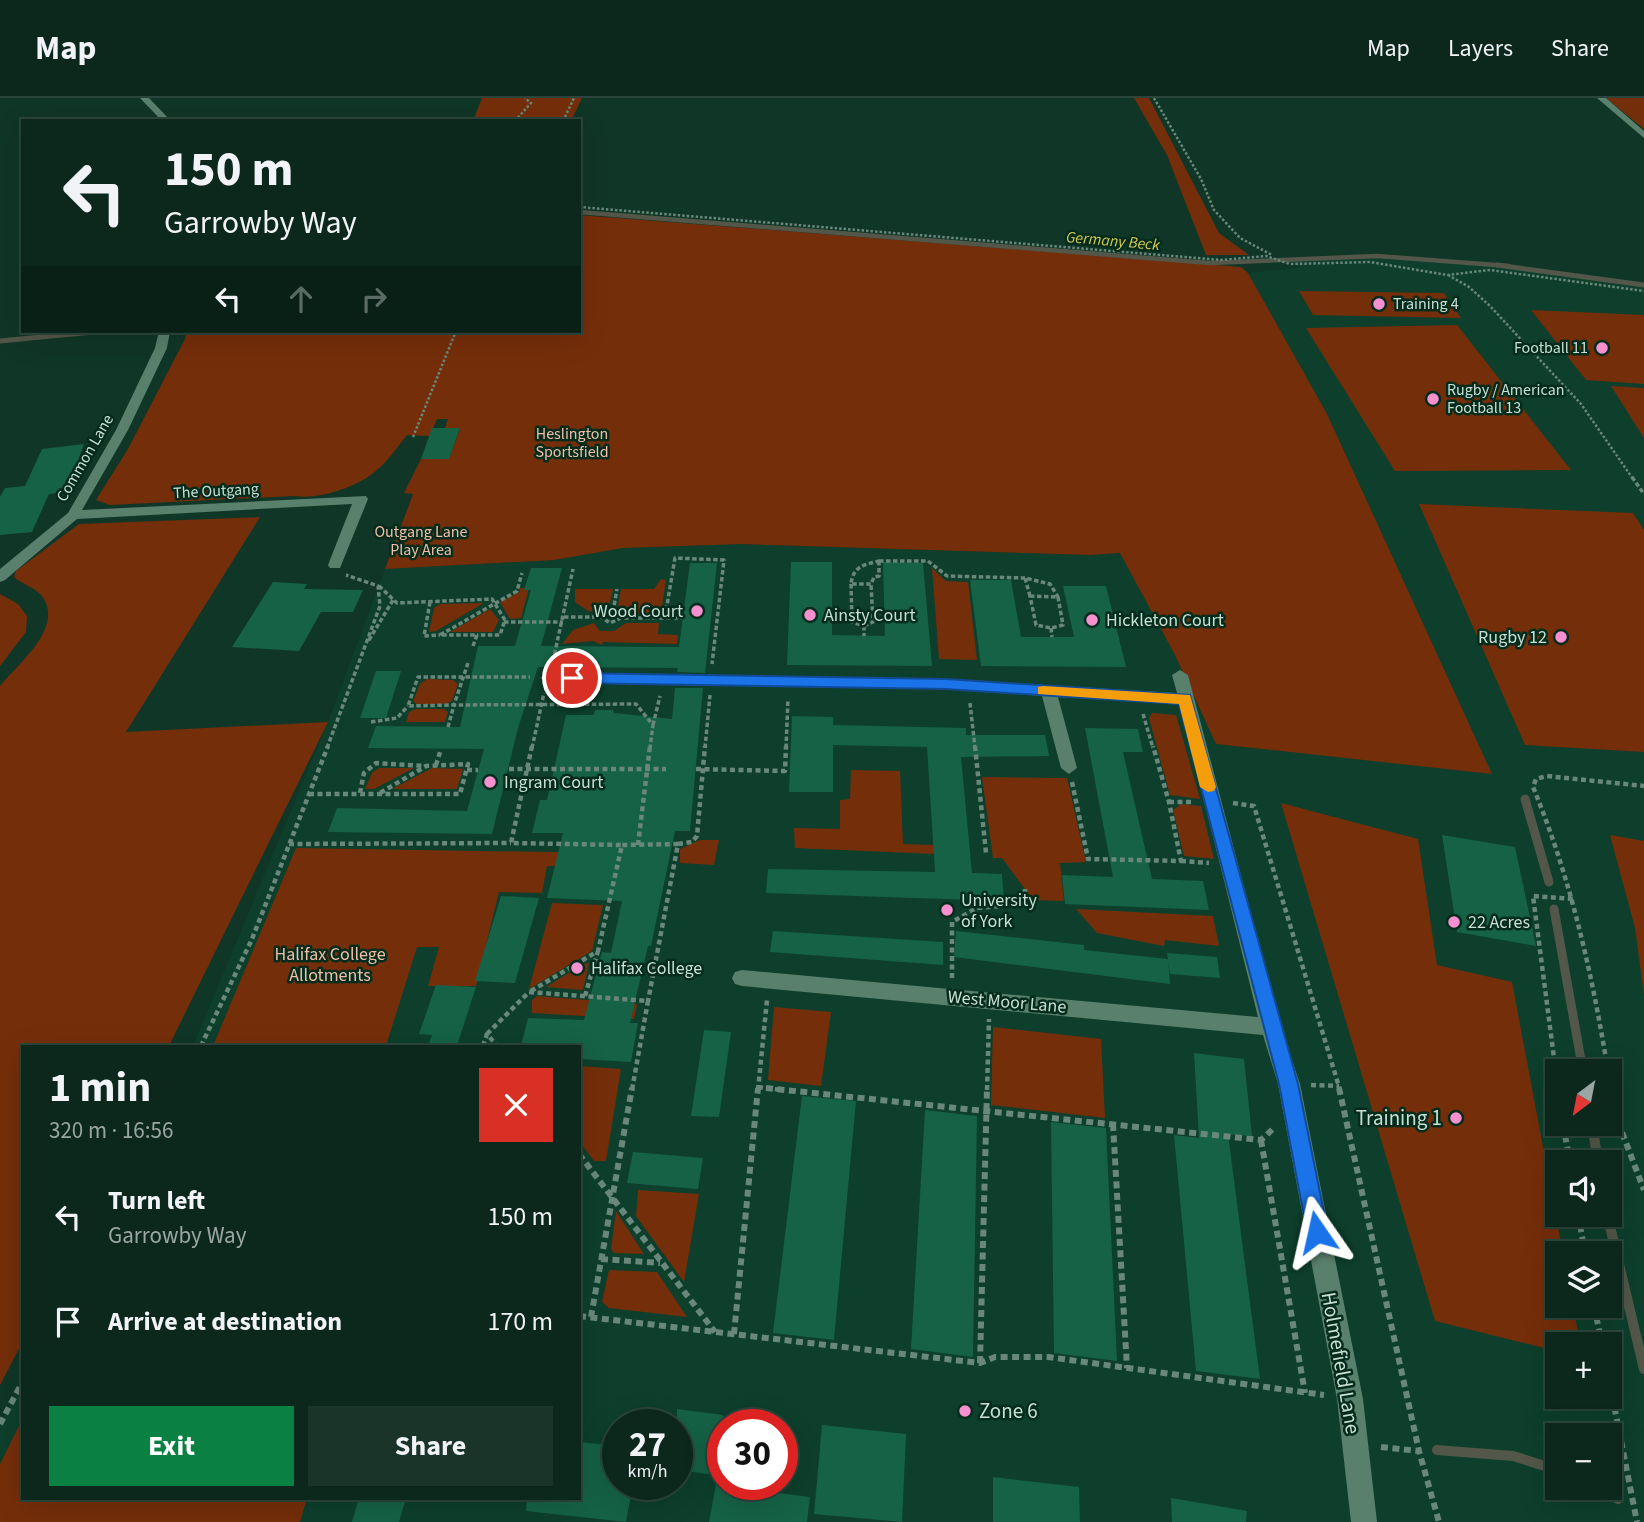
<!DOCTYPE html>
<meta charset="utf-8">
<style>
:root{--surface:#0c281d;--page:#1a342a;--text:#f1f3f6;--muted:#9aa6a4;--line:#2c443b;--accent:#0b8043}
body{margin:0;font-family:"Source Sans 3",sans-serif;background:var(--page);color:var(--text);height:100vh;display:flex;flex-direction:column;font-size:26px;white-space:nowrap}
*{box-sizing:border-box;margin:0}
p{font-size:23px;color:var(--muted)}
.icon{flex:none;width:38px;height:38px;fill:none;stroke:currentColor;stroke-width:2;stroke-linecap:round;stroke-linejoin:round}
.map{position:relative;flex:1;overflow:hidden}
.drawer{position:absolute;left:21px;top:947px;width:560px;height:455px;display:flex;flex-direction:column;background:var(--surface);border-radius:0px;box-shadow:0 7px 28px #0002,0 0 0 2px var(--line)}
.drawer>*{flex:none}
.top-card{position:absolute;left:21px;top:21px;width:560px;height:214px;border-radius:0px;box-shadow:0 7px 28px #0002,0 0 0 2px var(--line);background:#0c281d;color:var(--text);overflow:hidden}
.needle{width:46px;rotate:212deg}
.fabs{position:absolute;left:1545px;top:961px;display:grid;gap:14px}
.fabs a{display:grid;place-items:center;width:77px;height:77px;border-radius:0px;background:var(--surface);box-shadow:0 7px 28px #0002,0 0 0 2px var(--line);font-size:35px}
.speed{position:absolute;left:602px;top:1311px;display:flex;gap:14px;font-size:35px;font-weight:700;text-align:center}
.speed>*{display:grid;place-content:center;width:91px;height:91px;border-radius:50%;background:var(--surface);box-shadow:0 7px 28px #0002,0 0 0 2px var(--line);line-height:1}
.speed small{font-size:18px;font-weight:400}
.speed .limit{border:10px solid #d22;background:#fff;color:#111}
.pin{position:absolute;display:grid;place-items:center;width:60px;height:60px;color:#fff;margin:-30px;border:4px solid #fff;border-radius:50%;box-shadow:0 2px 7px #0007}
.me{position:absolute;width:77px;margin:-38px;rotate:349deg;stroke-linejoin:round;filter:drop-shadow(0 0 5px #0008)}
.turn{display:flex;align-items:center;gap:24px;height:147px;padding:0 28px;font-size:32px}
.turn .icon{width:91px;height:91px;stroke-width:2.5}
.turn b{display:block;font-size:49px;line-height:60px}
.lanes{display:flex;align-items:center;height:66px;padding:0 28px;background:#0003;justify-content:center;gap:35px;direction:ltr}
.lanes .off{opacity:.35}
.round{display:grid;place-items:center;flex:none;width:74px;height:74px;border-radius:0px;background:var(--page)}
.summary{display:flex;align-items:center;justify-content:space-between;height:119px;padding:0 28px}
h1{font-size:42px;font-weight:700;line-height:52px}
.button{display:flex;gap:14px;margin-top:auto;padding:14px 28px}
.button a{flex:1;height:80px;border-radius:0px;background:var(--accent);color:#fff;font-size:28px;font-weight:700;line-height:80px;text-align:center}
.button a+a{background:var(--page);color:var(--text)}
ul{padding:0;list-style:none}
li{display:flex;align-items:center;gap:21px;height:105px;padding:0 28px}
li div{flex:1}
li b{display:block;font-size:26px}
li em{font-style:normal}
header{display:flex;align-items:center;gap:42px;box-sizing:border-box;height:98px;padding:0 35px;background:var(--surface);border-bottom:2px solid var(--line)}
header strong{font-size:33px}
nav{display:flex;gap:38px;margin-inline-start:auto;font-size:24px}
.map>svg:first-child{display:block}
</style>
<header>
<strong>Map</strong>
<nav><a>Map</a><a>Layers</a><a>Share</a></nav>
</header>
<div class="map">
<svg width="1644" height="1424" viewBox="0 0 1644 1424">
<rect width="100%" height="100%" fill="#103627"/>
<path fill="#0d3f2c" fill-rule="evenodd" d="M1343,158L1493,166L1644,187V1424H0V1326L23,1283V1400H579V948H193L328,624L385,471L554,462L623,450L741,446L1090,457L1121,455L1175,557L1216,646L1491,675L1327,316L1248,175L1298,170L1291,161ZM1558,973H1610V1026H1558ZM1558,1064H1610V1116H1558ZM1558,1155H1610V1208H1558ZM1558,1246H1610V1298H1558ZM618,1326H677V1386H618ZM723,1326H782V1386H723ZM1558,1337H1610V1390H1558Z"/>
<path fill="#752e0a" d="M482,0H582L571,23H473Z
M1134,0H1149L1219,135L1249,157H1206L1167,57Z
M1606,0H1644V31Z
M579,117L1241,169L1248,175L1327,316L1492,676L1216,646L1175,557L1120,455L1090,457L741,446L623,450L554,462L385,471L413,396L404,395L421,361H449L460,331L445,330L448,321H437L430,338L407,337C398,348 389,362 378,371C359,389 319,402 294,398L110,407L96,402L128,351L185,241L186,233H579Z
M1299,193L1444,195L1461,220L1313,217Z
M1531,212L1644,217V286L1586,282Z
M1457,227L1571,372L1395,373L1306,230Z
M1611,288L1644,290V340Z
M1419,406L1633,415L1644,432V654L1525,647Z
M260,419L126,634L328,624L169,948H23V1243L0,1287V588C19,565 66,528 41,497C34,489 22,486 14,479L16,473L79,426Z
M932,470L946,483L968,484L977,562L939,561Z
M661,481L666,482L661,515L626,516L618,507L621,491H654Z
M520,490H529L521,520L510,521L500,504L519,494Z
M575,491H613L609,509L598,514L588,513L575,504Z
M0,496L18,506L27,518L26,534L0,568Z
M484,505L436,533L429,534L434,510L440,506Z
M490,511L499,522L493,534H450Z
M594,525L600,533H614L626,525H659L658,536L678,537L677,546L603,544L602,547L593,543L562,546L573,532Z
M427,581L453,582L458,586L452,603L446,606H416L413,603L420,586Z
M416,611H444L448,614L445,624H406L409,614Z
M1152,615L1176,617L1200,701L1170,697L1149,620Z
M379,670H414L374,691H365L372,675Z
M432,670L463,671L457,691H392Z
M851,672L900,673L903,746L934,747L935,756L795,750L794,730L840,731V702L850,701Z
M982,679L1067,680L1086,764L1060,765L1064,803L1033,802L1002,760H993Z
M1281,705L1418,741L1437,867L1512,884L1563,1155H1558V1208H1573L1580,1246H1558L1557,1253L1435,1223Z
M1181,706L1201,708L1214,761L1184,758L1173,712Z
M1610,737L1644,743V897L1635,830Z
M700,742H719L714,767L680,765V751Z
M296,750L613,755L609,769L547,768L542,795L499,794L476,888H428L439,849H417L386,948H213Z
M552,805L603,807L592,853L529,891Z
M1076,811L1213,818L1219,848L1165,842L1164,848L1097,835Z
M589,865L583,892L546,889L583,866Z
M537,898L637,906L634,921L532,915V902Z
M774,909L831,914L821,988L768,982Z
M993,929L1101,941L1105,1020L991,1007Z
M579,968L621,971L606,1063H594L579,1043Z
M638,1092L699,1096L684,1184L636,1118Z
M616,1113L644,1156L614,1155L611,1151Z
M609,1172L657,1174L687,1219L609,1210L602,1204Z
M23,1320V1400H307L300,1424H0V1366Z"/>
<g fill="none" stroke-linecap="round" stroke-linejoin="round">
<path stroke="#525749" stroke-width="4.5" d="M579,114L1210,165L1377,158L1509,168"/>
<path stroke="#525749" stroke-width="5" d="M1497,167L1644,187
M0,243L103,233"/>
<path stroke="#525749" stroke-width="9" d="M1525,701L1549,784
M1554,811L1583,973"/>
<path stroke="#525749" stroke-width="10" d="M1592,1026L1598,1064
M1607,1116L1644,1271
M1437,1352L1513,1358L1558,1372
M1594,1390L1618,1401"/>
</g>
<path fill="#156246" d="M432,330H460L449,361H421Z
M84,346L67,394L49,396L32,434L0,437V399L5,390L25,388L42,351Z
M791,464H832V537L885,538L883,464L923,465L932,568L787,567Z
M690,465H717L705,575L677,574L678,570L538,569L518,630L492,736L328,734L337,710L467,713L484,651L368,650L376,628L460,629L478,548H515L531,492H524L531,470H562L541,548L679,549Z
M970,482H1011L1021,539H1074L1063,488H1106L1126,569L981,568Z
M273,484L307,486L304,491L363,492L353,514H321L299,553L232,549Z
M376,573H401L386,620H360Z
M675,590H703L690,733H675L651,848H648L630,925H638L631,964L579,961V948H521L528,920L584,922L602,854L611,855L622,803L547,800L563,735H532L540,702H547L566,617H594L595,612H613L614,615L672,621Z
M792,618L833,619V627L966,630V637H1045L1049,658L961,659L972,775L1002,776L1004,803L766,795L768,771L935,774L927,649L833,647V694H789Z
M1085,630L1138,631L1143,654H1123L1152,781L1203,783L1209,812L1065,806L1062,777L1113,779Z
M1442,737L1515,749L1536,848L1457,834Z
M501,798L539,800L515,885L475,883Z
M773,833L943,844V867L770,854Z
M956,833L1084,847V852L1168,861L1170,886L954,859Z
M1167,855L1217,859L1220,880L1170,876Z
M436,887L476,889L457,948H428L432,937L419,936Z
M704,932L731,934L719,1019L691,1018Z
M1194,955L1244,961L1252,1038L1228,1036L1260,1281L1196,1273L1174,1037L1199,1040Z
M802,998L856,1003L834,1242L773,1235Z
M925,1012L977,1018L973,1259L911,1251Z
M1051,1024L1106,1030L1117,1263L1054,1255Z
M633,1054L703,1060L698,1091L627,1085Z
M677,1311L723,1317V1378L677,1372Z
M822,1327L906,1336L902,1424L814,1416Z
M579,1344L618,1348V1386H633L626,1424L526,1413L527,1400H579Z
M993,1379L1079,1389L1080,1424H993Z
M716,1387L810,1399L807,1424H709Z
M359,1400H406L399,1424H352Z
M1171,1400L1247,1413L1246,1424H1172Z"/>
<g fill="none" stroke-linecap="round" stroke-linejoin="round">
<path stroke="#69877a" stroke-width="2.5" stroke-dasharray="2.5 2" stroke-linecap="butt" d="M1154,0L1201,81L1214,112L1240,140L1272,157
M515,23L531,5L525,0
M563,23L574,0
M579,109L1221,162L1266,158L1290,166L1370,164L1447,177L1490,172L1644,193
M1448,177L1469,189L1490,208L1581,306L1633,381
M413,339L456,233"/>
<path stroke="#69877a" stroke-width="3.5" stroke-dasharray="4.5 2.5" stroke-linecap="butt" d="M1632,379L1644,396
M879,463H928L947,478L1025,480
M879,463V478L874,479L871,486H851C853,468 864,467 879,463Z
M851,486L852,524L864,528
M379,488L397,505L492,501L505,522L500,537H477
M1030,498L1025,480L1050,486L1058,499
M1030,498L1058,499L1063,527L1051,530L1036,527Z
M430,504L424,538L440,537
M613,514L617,491
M564,519H601L610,525L621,520H682
M602,519L613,514L621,520
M665,519L675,460L724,462L712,566
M504,524H563
M864,528L873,524L871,486
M864,528V538
M1051,530L1052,539
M369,542L393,502
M473,548L477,537H440L517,493L522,475
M553,563L573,471
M468,565L454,607L636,606L653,627L650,650
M970,605L975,650
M1143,616L1153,650
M371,624L397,620L408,608
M653,627L660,598
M448,629L454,607L408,608L418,579H530
M327,650L380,508L378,488L346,477
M532,650L544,595
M705,650L710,597
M786,650L788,601"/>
<path stroke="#69877a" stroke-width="4.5" stroke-dasharray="5 3.5" stroke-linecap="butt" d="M532,648L511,745L622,747
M975,648L986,755
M436,667L441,651
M509,671H666
M696,671L785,673L786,648
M467,672H478
M1072,684L1088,761L1181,763L1169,704L1153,648
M360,695L364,675L376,665L426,668
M309,696H460L468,666L426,668L380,695
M1169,704H1193
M1233,705L1254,708L1340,992
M289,746L511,745
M678,746L692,744L697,738L705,648
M638,747L650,648
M1181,763L1209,765
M952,880V824L977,810L1025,806V791
M531,893L598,853L622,747L678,746L648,903
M585,898L598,853
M487,936L529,894L648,903L632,992
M201,948L252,841L328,648
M483,948L487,936L497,948
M1608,973C1592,875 1571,781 1533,689L1536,681L1547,678L1644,688
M1610,986L1611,992
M1311,987L1339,988
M758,989L782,992
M1558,991L1533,798L1573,801
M758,992L767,902
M987,992L989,921"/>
<path stroke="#69877a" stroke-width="6" stroke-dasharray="7 4.5" stroke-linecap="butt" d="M766,990L1261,1042L1275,1029
M1339,990L1419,1353L1439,1424
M1611,990L1620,1029L1644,1092
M1113,1026L1127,1270
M1563,1026L1570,1064
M1261,1042L1305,1295
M579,1056L715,1234
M1578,1116L1585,1155
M601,1161L660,1165
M1594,1208L1602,1246
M579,1218L980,1265L995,1259H1048L1324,1297
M591,1219L632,990
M734,1236L758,990
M980,1265L987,990
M1610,1287L1637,1424
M0,1326L23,1283
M1381,1349L1419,1353"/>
<path fill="#597f6d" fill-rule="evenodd" d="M140,0H149L171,23H162Z
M1597,0H1606L1644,33V40Z
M159,233H170L167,250L128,332L82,412L366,398L368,401L340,470H330L328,467L352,406L77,421L5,482L0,484V471L68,415L116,332L155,250Z
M1180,572L1188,577L1281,929L1300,986L1363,1301L1377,1424H1351L1337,1301L1278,986L1263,937L742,888L735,886L732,880L735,874L742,872L1258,919L1180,606L1058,599L1077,670L1069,676L1061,670L1042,598L946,591L548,585L540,580L548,575L946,581L1177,595L1172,577Z"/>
</g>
<path fill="#1a73e8" stroke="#114b97" stroke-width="2" d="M572,575L946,581L1190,597L1298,986L1328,1134L1324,1142L1317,1145L1310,1142L1307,1134L1279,986L1179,606L946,591L572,585L565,580Z"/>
<path fill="#f59e0b" d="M1043,588L1190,597L1216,689L1214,693L1208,694L1200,689L1179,606L1038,596V589Z"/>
<g fill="#f690cf" stroke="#042c1d" stroke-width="2.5">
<circle cx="1379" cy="206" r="7"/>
<circle cx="1602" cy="250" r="7"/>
<circle cx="1433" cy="301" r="7"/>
<circle cx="697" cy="513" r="7"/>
<circle cx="810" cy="517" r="7"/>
<circle cx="1092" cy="522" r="7"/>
<circle cx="1561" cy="539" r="7"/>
<circle cx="490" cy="684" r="7"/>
<circle cx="947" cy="812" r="7"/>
<circle cx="1454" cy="824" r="7"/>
<circle cx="577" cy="870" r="7"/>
<circle cx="1456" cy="1020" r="7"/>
<circle cx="965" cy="1313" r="7"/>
</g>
<g text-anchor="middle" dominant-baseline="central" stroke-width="5" stroke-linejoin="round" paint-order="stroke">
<g font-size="16" font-style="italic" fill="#d7cb52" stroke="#042c1d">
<text transform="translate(1113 143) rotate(5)">Germany Beck</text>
</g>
<g font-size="16" fill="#cadfd4" stroke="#042c1d" text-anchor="start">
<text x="1393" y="206">Training 4</text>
<text x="1588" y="250" text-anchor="end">Football 11</text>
<text x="1447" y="292">Rugby / American<tspan x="1447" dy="18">Football 13</tspan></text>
</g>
<g font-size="16" fill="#f3bda6" stroke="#042c1d">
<text x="572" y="336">Heslington<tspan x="572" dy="18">Sportsfield</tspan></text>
<text x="421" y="434">Outgang Lane<tspan x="421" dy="18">Play Area</tspan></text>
</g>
<g font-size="16" fill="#cadfd4" stroke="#042c1d">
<text transform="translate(85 360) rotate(-60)">Common Lane</text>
<text transform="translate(216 393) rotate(-3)">The Outgang</text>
</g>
<g font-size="18" fill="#cadfd4" stroke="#042c1d" text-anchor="start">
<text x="683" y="513" text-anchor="end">Wood Court</text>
<text x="824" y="517">Ainsty Court</text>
<text x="1106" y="522">Hickleton Court</text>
<text x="1547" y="539" text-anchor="end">Rugby 12</text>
<text x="504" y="684">Ingram Court</text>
<text x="961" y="802">University<tspan x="961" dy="21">of York</tspan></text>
<text x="1468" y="824">22 Acres</text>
<text x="591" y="870">Halifax College</text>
</g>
<g font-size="18" fill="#f3bda6" stroke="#042c1d">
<text x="330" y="856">Halifax College<tspan x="330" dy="21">Allotments</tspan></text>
</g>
<g font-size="18" fill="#cadfd4" stroke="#042c1d">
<text transform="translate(1007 904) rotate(5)">West Moor Lane</text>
</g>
<g font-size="21" fill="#cadfd4" stroke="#042c1d" text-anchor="end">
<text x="1442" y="1020">Training 1</text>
<text x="979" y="1313" text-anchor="start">Zone 6</text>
</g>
<g font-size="21" fill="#cadfd4" stroke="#042c1d">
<text transform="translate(1341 1265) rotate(80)">Holmefield Lane</text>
</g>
</g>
</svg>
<div class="fabs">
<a><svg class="needle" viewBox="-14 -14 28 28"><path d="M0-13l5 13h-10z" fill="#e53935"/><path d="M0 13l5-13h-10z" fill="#9aa6a4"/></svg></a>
<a><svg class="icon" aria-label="sound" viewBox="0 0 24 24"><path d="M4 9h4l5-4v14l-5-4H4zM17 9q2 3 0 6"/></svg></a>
<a><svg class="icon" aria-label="layers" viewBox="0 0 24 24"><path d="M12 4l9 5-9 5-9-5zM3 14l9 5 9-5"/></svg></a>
<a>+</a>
<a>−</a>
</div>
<div class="speed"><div>27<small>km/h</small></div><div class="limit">30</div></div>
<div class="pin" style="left:572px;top:580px;background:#d93025"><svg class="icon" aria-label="arrive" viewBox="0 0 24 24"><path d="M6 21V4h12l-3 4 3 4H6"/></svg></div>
<svg class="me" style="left:1317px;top:1134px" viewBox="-20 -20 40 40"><path d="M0-17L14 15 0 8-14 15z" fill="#1a73e8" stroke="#fff" stroke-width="4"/></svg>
<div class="top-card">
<div class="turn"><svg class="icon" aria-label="left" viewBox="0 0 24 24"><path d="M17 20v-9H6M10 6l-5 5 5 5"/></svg><div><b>150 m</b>Garrowby Way</div></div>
<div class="lanes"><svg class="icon" aria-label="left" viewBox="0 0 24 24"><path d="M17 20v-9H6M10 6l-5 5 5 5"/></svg><svg class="icon off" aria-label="ahead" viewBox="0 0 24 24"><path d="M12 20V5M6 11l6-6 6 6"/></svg><svg class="icon off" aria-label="right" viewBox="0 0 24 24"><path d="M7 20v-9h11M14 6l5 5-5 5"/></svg></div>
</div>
<section class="drawer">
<div class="summary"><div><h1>1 min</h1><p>320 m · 16:56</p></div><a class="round" style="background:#d93025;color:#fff"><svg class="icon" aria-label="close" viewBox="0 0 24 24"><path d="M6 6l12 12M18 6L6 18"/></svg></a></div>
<ul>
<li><svg class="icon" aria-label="left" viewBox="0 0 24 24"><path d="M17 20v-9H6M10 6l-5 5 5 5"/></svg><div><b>Turn left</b><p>Garrowby Way</p></div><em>150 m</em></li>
<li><svg class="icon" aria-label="arrive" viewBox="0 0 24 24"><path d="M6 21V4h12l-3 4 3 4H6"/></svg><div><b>Arrive at destination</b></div><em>170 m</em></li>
</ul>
<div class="button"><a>Exit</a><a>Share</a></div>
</section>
</div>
